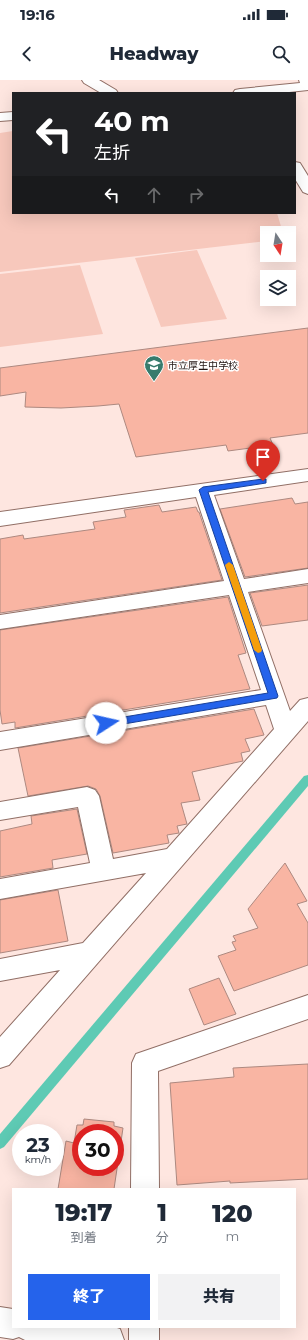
<!DOCTYPE html>
<html lang="ja">
<meta charset="utf-8">
<style>
:root{--surface:#fff;--page:#f2f2f3;--text:#1f2937;--muted:#747a83;--accent:#2563eb}
body{margin:0;font-family:Montserrat,"Noto Sans JP",sans-serif;background:var(--page);color:var(--text);height:100vh;display:flex;flex-direction:column;font-size:15px;white-space:nowrap}
*{box-sizing:border-box;margin:0}
p{font-size:13px;color:var(--muted)}
.icon{flex:none;width:22px;height:22px;fill:none;stroke:currentColor;stroke-width:2;stroke-linecap:round;stroke-linejoin:round}
.map{position:relative;flex:1;overflow:hidden}
.details{position:absolute;left:12px;top:1108px;width:284px;height:140px;display:flex;flex-direction:column;background:var(--surface);border-radius:0px;box-shadow:0 4px 16px #0002}
.details>*{flex:none}
.hud{position:absolute;left:12px;top:12px;width:284px;height:122px;border-radius:0px;box-shadow:0 4px 16px #0002;background:#202124;color:#fff;overflow:hidden}
.needle{width:26px;rotate:168deg}
.buttons{position:absolute;left:260px;top:146px;display:grid;gap:8px}
.buttons a{display:grid;place-items:center;width:36px;height:36px;border-radius:0px;background:var(--surface);box-shadow:0 4px 16px #0002;font-size:20px}
.speed{position:absolute;left:12px;top:1044px;display:flex;gap:8px;font-size:20px;font-weight:700;text-align:center}
.speed>*{display:grid;place-content:center;width:52px;height:52px;border-radius:50%;background:var(--surface);box-shadow:0 4px 16px #0002;line-height:1}
.speed small{font-size:10px;font-weight:400}
.speed .limit{border:6px solid #d22;background:#fff;color:#111}
.pin{position:absolute;display:grid;place-items:center;width:34px;height:34px;color:#fff;margin:-41px -17px;border-radius:50% 50% 50% 0;rotate:-45deg;box-shadow:0 0 4px #0007}
.pin .icon{rotate:45deg}
.me{position:absolute;width:44px;margin:-22px;rotate:80deg;stroke-linejoin:round;filter:drop-shadow(0 0 3px #0008)}
.turn{display:flex;align-items:center;gap:14px;height:84px;padding:0 16px;font-size:18px}
.turn .icon{width:52px;height:52px;stroke-width:2.5}
.turn b{display:block;font-size:28px;line-height:34px}
.lanes{display:flex;align-items:center;height:38px;padding:0 16px;background:#0003;justify-content:center;gap:20px;direction:ltr}
.lanes .off{opacity:.35}
.eta{display:flex;justify-content:space-evenly;align-items:center;height:68px;text-align:center}
.eta b{font-size:24px;font-weight:800;line-height:28px}
.action{display:flex;gap:8px;margin-top:auto;padding:8px 16px}
.action a{flex:1;height:46px;border-radius:0px;background:var(--accent);color:#fff;font-size:16px;font-weight:800;line-height:46px;text-align:center}
.action a+a{background:var(--page);color:var(--text)}
.status{display:flex;justify-content:space-between;align-items:center;height:28px;padding:0 20px;background:var(--surface);direction:ltr}
.status svg{height:11px;fill:currentColor}
header{display:flex;justify-content:space-between;align-items:center;height:52px;padding:0 16px;background:var(--surface);font-size:18px;font-weight:800}
.map>svg:first-child{display:block}
</style>
<div class="status"><b>19:16</b><svg viewBox="0 0 49 12"><path d="M0 12V9h3v3zM5 12V6h3v6zM10 12V3h3v9zM15 12V0h3v12zM26 1h20v11H26zM47 4h2v5h-2z"/></svg></div>
<header><svg class="icon" aria-label="back" viewBox="0 0 24 24"><path d="M15 5l-7 7 7 7"/></svg>Headway<svg class="icon" aria-label="search" viewBox="0 0 24 24"><circle cx="10" cy="10" r="6"/><path d="M15 15l6 6"/></svg></header>
<div class="map">
<svg width="308" height="1260" viewBox="0 0 308 1260">
<rect width="100%" height="100%" fill="#fee6e0"/>
<path fill="#f7c8bc" d="M13,51V133H277L283,153H267V161L0,192V53Z
M197,170L227,239L161,247L135,178Z
M80,185L103,254L0,267V194Z"/>
<g fill="none" stroke-linecap="round" stroke-linejoin="round">
<path fill="#5ecab4" fill-rule="evenodd" d="M308,695V706L4,1067L0,1069V1054L304,696Z"/>
</g>
<path fill="#f9b5a3" stroke="#ad8980" fill-rule="evenodd" d="M308,248V353L270,358L273,365L228,371L226,365L136,377L119,324L98,326L61,328L25,327L26,312L0,316V288Z
M292,418L295,424L308,422V488L245,497L220,429Z
M159,425L162,432L196,427L198,432H199L222,500L0,533V459L23,455L24,459L95,449L93,442L126,437L124,430Z
M308,505V540L262,546L250,513Z
M228,517L246,573L238,575L250,609L15,648V642L2,644L0,630V550Z
M254,629L264,655L245,659L250,671L241,673L243,681L192,692L200,720L181,723L187,744L177,746L179,753L167,755L169,763L113,773L100,716L96,709L88,706L28,716L18,668Z
M77,729L87,774L52,780L53,788L0,797V751L32,744L31,736Z
M285,783L307,821L297,824L308,843V885L234,911L218,876L236,870L232,862L236,861L233,856L258,848L248,829Z
M58,810L68,861L0,873V820Z
M219,898L236,934L204,945L189,909Z
M308,984V1099L230,1103V1101L177,1105L170,1003L234,997L233,988Z
M84,1039L114,1042V1046L123,1048L114,1109H58L66,1061L74,1063L77,1045H83ZM81,1053H115V1087H81Z"/>
<g fill="none" stroke-linecap="round" stroke-linejoin="round">
<g stroke="#916f66" stroke-width="2">
<path id="minor" d="M82,0H99L116,10L118,13H101L84,3Z
M299,0H308V10L280,13H233L235,10L240,9L300,3Z
M13,32V40L0,41V33Z
M295,82L300,83L308,96V114L303,112L295,99Z
M308,389V401L214,415L244,499L308,489V503L248,512L290,631L300,620L308,618V641L9,985L0,988V957L60,890L0,901V879L83,863L146,793L0,819V799L90,783L78,727L0,740V722L87,707L95,710L99,716L113,779L167,769L274,649L266,625L0,670V652L261,610L229,515L0,549V535L224,501L196,417L0,446V432Z
M308,915V939L158,991L159,1109H131L132,983L136,974Z
M0,1227L13,1229V1247H114L120,1249L124,1260H25L19,1257L13,1259L0,1257Z
M129,1247H159V1260H129Z"/>
</g>
<use href="#minor" fill="#fff" fill-rule="evenodd"/>
</g>
<path fill="#2563eb" stroke="#184099" d="M263,399H266V403L208,412L278,616L277,618L106,647L103,646L102,643L106,640L268,613L199,410L203,407Z"/>
<path fill="#f59e0b" d="M229,482L233,485L262,570L261,572L258,573L254,570L225,485Z"/>
<defs>
<g id="school-pin" transform="scale(1)"><path d="M0 17L-7.5 6A9.5 9.5 0 1 1 7.5 6Z" fill="#377b6d" stroke="#fff"/><path d="M0-5L7-2L0 1L-7-2ZM-4 1L0 2.5L4 1V4Q0 6-4 4Z" fill="#fff"/></g>
</defs>
<g fill-rule="evenodd">
<use href="#school-pin" x="154" y="285"/>
</g>
<g text-anchor="middle" dominant-baseline="central" stroke-width="3" stroke-linejoin="round" paint-order="stroke">
<g font-size="10" fill="#211411" stroke="#fff" text-anchor="start">
<text x="168" y="285">市立厚生中学校</text>
</g>
</g>
</svg>
<div class="buttons">
<a><svg class="needle" viewBox="-14 -14 28 28"><path d="M0-13l5 13h-10z" fill="#e53935"/><path d="M0 13l5-13h-10z" fill="#747a83"/></svg></a>
<a><svg class="icon" aria-label="layers" viewBox="0 0 24 24"><path d="M12 4l9 5-9 5-9-5zM3 14l9 5 9-5"/></svg></a>
</div>
<div class="speed"><div>23<small>km/h</small></div><div class="limit">30</div></div>
<div class="pin" style="left:263px;top:401px;background:#d93025"><svg class="icon" aria-label="arrive" viewBox="0 0 24 24"><path d="M6 21V4h12l-3 4 3 4H6"/></svg></div>
<svg class="me" style="left:106px;top:643px" viewBox="-20 -20 40 40"><circle r="19" fill="#fff"/><path d="M0-13L10 11 0 6-10 11z" fill="#2563eb"/></svg>
<div class="hud">
<div class="turn"><svg class="icon" aria-label="left" viewBox="0 0 24 24"><path d="M17 20v-9H6M10 6l-5 5 5 5"/></svg><div><b>40 m</b>左折</div></div>
<div class="lanes"><svg class="icon" aria-label="left" viewBox="0 0 24 24"><path d="M17 20v-9H6M10 6l-5 5 5 5"/></svg><svg class="icon off" aria-label="ahead" viewBox="0 0 24 24"><path d="M12 20V5M6 11l6-6 6 6"/></svg><svg class="icon off" aria-label="right" viewBox="0 0 24 24"><path d="M7 20v-9h11M14 6l5 5-5 5"/></svg></div>
</div>
<section class="details">
<div class="eta">
<div><b>19:17</b><p>到着</p></div>
<div><b>1</b><p>分</p></div>
<div><b>120</b><p>m</p></div>
</div>
<div class="action"><a>終了</a><a>共有</a></div>
</section>
</div>
